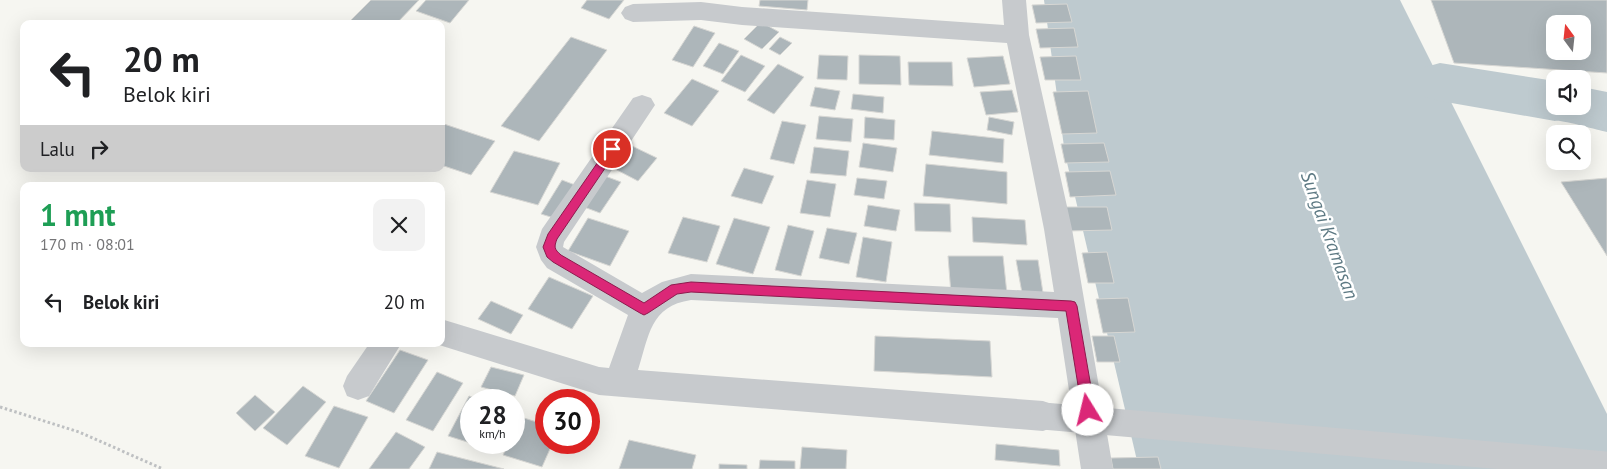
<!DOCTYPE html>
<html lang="id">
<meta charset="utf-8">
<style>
:root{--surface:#fff;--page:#f2f2f2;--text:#202124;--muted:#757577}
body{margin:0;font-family:"PT Sans",sans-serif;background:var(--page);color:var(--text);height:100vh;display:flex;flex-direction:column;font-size:19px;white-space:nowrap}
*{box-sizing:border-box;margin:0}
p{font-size:16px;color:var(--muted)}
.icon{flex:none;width:28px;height:28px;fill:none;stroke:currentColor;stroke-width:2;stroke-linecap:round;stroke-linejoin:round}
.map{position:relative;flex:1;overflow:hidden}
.sheet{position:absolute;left:20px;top:182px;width:425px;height:165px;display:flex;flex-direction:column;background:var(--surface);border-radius:10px;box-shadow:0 5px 20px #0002}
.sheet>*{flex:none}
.hud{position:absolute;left:20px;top:20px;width:425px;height:152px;border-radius:10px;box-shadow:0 5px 20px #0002;background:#fff;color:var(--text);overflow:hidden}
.needle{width:32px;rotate:345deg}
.tools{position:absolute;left:1546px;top:15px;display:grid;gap:10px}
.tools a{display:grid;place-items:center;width:45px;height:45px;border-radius:10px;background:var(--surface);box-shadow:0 5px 20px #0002;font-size:25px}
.speed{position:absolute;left:460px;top:389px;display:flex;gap:10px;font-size:25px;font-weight:700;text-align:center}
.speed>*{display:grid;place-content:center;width:65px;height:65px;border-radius:50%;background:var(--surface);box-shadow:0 5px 20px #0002;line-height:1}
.speed small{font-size:12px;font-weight:400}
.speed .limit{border:8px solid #d22;background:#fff;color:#111}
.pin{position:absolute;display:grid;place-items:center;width:42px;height:42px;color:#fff;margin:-21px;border:2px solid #fff;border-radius:50%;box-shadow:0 1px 5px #0007}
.me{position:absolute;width:55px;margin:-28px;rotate:351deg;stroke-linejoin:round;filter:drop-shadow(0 0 4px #0008)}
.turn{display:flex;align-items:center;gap:18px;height:105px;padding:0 20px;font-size:22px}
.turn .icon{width:65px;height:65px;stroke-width:2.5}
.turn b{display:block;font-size:35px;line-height:42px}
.then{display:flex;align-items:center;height:48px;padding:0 20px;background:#0003;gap:10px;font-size:19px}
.round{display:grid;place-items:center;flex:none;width:52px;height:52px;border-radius:10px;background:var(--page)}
.head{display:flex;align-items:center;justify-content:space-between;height:85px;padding:0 20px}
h1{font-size:30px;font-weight:700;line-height:38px;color:#1e9e55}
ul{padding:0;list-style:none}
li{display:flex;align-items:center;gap:15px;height:70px;padding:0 20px}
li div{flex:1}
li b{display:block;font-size:19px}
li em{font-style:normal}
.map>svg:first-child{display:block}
</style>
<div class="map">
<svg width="1607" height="469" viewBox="0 0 1607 469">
<rect width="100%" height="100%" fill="#f6f6f1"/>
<path fill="#becacf" d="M1044,0H1400L1607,414V469H1139L1065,154Z"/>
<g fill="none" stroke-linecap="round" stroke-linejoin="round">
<path fill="#becacf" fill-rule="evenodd" d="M1440,63L1555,81V106H1582V87L1607,92V132C1597,130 1560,119 1555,121L1440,101L1422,96L1415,82L1422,68Z"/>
</g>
<path fill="#adb6ba" stroke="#d7d7d4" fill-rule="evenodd" d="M371,0H419L396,24H347Z
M426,0H469L450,23L416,11Z
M587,0H624L609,19L581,8Z
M760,0H808L807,10L759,6Z
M1431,0H1607V73L1454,63ZM1555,24H1582V51H1555Z
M1067,4L1072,22L1036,23L1032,5Z
M761,22L779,32L762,49L744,39Z
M694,26L715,33L693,67L672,60Z
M1074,28L1078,47L1040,48L1036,29Z
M571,37L607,50L539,141L501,126Z
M780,37L792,43L780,55L769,49Z
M719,43L739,51L723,74L703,66Z
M741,55L765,66L745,92L721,81Z
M819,55L848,56L847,80L817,79Z
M859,55L900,56L901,85L859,84Z
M1003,56L1010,84L974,87L967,58Z
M1076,56L1081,80H1045L1040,57Z
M908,62H952L953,86L909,85Z
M778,64L804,77L774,114L747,100Z
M692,79L719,91L692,126L664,113Z
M815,87L840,91L835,110L810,106Z
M1012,90L1018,112L986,115L980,92Z
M1088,91L1097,133L1062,134L1053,92Z
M853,94L884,97L883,113L851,109Z
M819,116L853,119L851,142L816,139Z
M865,117L895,120L894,140L864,138Z
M989,117L1014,122L1012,135L987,130Z
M782,121L806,125L794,164L770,159Z
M441,123L495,141L471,175L441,165Z
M932,131L1004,139L1003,163L929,155Z
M863,143L897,148L893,172L859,167Z
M1104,143L1109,162L1065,163L1061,144Z
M630,145L657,158L638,181L611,167Z
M814,147L849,151L846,176L810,173Z
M514,151L560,163L538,205L490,192Z
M926,164L1007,172V204L923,196Z
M744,168L774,176L762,204L731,196Z
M1110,171L1116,195L1070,197L1065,172Z
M605,176L621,182L600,213L584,207Z
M857,178L887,181L884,199L854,195Z
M1607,178V256L1561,182Z
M562,180L575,185L554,218L541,214Z
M807,180L836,184L830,217L800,213Z
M914,203L950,204L951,232L915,231Z
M868,205L900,210L896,231L864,226Z
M1062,207H1107L1112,230L1067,231Z
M683,217L720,226L707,262L668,253Z
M972,217L1025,220L1027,245L973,242Z
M588,218L629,231L610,266L568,251Z
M734,218L770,227L753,274L716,264Z
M788,225L814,231L801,276L775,270Z
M827,228L857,233L849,264L819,258Z
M863,237L892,242L886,282L856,277Z
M1107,252L1114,283H1088L1082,253Z
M948,256H1003L1007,294H951Z
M1016,260H1038L1043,293H1022Z
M549,277L593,296L572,329L528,309Z
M1128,298L1135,332L1103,333L1096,299Z
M491,301L523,315L511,334L478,319Z
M875,336L990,341L992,377L874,371Z
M1092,336H1114L1120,362H1097Z
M400,350L428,360L394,413L366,401Z
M491,367L524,375L515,396L481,387Z
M437,372L463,383L433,431L406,420Z
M303,386L326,402L287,445L263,428Z
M255,395L275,412L255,431L236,413Z
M469,396L481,400H471V442H479L477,445L448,436Z
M334,406L368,417L339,468L305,456Z
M521,417L546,425V442H553L542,467L503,455L509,442H514V432Z
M396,432L425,447L409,469H369Z
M629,440L696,455L692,469H619Z
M996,444L1059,450L1060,466L995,460Z
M802,447L847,450L846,469H800Z
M437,452L504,469H429Z
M1158,457L1161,469H1113L1111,458Z
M760,460L795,461V469H759Z
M719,464L747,465V469H719Z"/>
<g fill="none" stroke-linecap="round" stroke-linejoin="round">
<path stroke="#bec0c2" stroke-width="3" stroke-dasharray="2.5 2.5" stroke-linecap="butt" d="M0,407L79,432L163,469"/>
<path fill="#c7cacd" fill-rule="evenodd" d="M1002,0H1026L1029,35L1072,229L1113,469H1081L1058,318L691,300C650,306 649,336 638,370L1043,401L1054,405L1058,416L1054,427L1043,431L599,395L436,344H441V319L599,367L609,368L628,315L547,268L541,260L536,247L542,229L633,98L642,95L651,98L655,105L564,242L563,247L642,293L662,282L691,274L1054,292L1044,229L1007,43L742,25L701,20L633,22L625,19L621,13L625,7L633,4L701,2L742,7L1004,25Z
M369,344H401L369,396L358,400L347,396L343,386L347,376Z"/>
<path stroke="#c7cacd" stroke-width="27" d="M1043,416L1607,465"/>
</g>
<path fill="#db2777" stroke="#8e194d" d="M612,144L616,146L618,149L616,152L557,239C554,247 554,249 561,255L644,303L671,285L691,282L1071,301L1075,302L1077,306L1095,410L1093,415L1088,417L1084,415L1082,410L1066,311L691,292L677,294L648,313L644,315L640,313L553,262L547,257L543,247L548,234L609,146Z"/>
<g text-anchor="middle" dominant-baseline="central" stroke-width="5" stroke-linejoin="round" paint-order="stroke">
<g font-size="19" font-style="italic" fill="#5d7983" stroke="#fff">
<text transform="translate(1330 235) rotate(70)">Sungai Kramasan</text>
</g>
</g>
</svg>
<div class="tools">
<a><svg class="needle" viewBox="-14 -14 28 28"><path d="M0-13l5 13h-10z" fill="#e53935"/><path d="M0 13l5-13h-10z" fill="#757577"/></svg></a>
<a><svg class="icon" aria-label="sound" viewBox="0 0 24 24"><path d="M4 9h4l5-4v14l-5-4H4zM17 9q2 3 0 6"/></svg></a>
<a><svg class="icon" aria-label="search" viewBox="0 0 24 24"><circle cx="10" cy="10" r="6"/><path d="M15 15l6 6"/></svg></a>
</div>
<div class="speed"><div>28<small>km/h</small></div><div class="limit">30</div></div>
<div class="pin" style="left:612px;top:149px;background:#d93025"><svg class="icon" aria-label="arrive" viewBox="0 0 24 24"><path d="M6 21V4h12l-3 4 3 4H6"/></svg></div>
<svg class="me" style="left:1088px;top:410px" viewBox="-20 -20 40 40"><circle r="19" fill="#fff"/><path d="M0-13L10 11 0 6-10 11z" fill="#db2777"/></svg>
<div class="hud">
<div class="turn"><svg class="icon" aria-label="left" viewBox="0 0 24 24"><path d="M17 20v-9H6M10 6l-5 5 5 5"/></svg><div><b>20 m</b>Belok kiri</div></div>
<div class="then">Lalu<svg class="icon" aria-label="right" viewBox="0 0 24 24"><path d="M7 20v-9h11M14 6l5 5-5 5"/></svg></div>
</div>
<section class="sheet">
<div class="head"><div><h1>1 mnt</h1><p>170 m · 08:01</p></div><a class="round"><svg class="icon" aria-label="close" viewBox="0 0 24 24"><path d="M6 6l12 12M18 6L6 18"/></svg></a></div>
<ul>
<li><svg class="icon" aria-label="left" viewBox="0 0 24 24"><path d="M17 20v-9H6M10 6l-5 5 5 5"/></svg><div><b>Belok kiri</b></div><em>20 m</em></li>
</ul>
</section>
</div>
